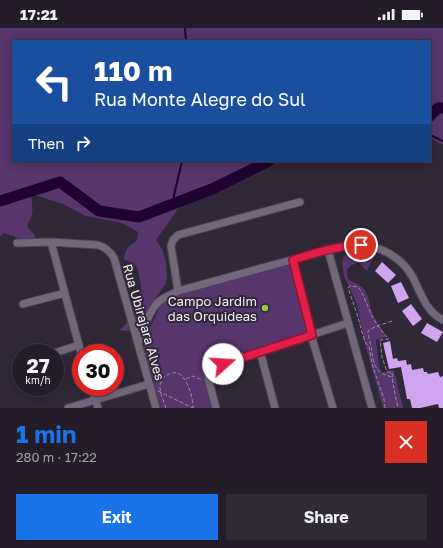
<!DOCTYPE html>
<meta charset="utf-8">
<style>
:root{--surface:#241d29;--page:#302a35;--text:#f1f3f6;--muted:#a3a2a8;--line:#413b46;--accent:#1a73e8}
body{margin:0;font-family:"Golos Text",sans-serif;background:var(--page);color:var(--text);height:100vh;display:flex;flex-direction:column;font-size:15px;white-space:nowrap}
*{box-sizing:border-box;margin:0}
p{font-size:13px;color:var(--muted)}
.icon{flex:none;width:22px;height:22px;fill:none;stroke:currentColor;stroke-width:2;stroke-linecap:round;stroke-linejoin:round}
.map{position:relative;height:380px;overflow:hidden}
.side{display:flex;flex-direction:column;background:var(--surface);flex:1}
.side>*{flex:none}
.hud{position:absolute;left:12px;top:12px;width:419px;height:122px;border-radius:0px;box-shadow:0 2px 10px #0003,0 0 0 1px var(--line);background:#1a4fa0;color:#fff;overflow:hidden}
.speed{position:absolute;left:12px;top:316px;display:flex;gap:8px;font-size:20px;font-weight:700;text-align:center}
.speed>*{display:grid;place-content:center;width:52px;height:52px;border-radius:50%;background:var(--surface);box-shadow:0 2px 10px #0003,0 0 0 1px var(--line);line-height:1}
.speed small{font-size:10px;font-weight:400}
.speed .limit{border:6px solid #d22;background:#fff;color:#111}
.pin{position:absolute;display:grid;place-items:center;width:34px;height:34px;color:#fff;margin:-17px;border:2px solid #fff;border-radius:50%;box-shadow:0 1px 4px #0007}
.me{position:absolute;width:44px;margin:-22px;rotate:71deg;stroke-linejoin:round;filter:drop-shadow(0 0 3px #0008)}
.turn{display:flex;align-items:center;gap:14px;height:84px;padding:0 16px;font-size:18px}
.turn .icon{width:52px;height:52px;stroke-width:2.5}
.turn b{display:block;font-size:28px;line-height:34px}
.then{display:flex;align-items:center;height:38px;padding:0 16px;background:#0003;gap:8px;font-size:15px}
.round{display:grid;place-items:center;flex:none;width:42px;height:42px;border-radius:0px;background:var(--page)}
.headline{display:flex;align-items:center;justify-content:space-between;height:68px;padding:0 16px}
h1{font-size:24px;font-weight:700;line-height:30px;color:var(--accent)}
.cta{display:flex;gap:8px;margin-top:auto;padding:8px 16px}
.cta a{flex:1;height:46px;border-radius:0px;background:var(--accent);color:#fff;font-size:16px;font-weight:700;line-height:46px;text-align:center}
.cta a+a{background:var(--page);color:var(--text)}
.status{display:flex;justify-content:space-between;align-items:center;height:28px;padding:0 20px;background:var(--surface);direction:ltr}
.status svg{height:11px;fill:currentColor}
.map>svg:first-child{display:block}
</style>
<div class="status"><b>17:21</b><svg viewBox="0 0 49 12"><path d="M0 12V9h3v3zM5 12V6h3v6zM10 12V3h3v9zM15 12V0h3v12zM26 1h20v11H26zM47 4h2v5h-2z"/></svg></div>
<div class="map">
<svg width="443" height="380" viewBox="0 0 443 380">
<rect width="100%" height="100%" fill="#302737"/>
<path fill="#57356d" d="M0,0H443V116L438,115L430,109V13H13V133H260L253,138L229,149L198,170L178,181L156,212L163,223L166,234L167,248L165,257L150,278L140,296L135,301L128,303L120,302C135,288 144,272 140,252C139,249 139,243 137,240C135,236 129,234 124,231V229C125,227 126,222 128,220C133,213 139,216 138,204L122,195L86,188L63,176L34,167L31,168C33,180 34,186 27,197L29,201L35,207V210C26,215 13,208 4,205L2,206L0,209Z
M350,225L376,226L370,236L367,243L359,235L351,237L347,242C346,256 354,252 362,259C370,267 369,278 374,288C377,295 383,302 387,309L376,312L379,336L381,345L394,342L403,380H383L364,312L357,276L344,248L342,235L344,228Z
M289,237L309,306L203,342L213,380H160L145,333L143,321L146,308L162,274L182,262Z"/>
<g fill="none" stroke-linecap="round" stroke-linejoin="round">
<path stroke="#200231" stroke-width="2" d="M185,0L186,13
M430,107L443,113
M172,176L182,133"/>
<path stroke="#200231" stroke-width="11" d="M430,88L438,80H443
M0,173L60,154L99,183L139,189L212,161L269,133"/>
</g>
<path fill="#d0a5ef" d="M382,234L396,247L388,255L375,243Z
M401,254L409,270L398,275L391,258Z
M411,276L422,291L413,298L402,283Z
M427,295L443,304L437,314L421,305Z
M390,313L393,331L397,330L398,333L406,332L407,337L411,336L412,342L423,340L424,344H427L428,346L438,344L440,349L443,348V380H439L438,376L420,380H412L410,371H407L401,339L389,341L383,315Z"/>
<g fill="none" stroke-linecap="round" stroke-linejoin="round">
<g stroke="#4d4553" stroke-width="9">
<path id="minor" d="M51,214L81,325
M17,215L51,214L98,217C105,219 110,223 114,230L156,380
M328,222L372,380
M293,232L311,307L333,380
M178,263L171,218L173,212L178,207L300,174
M23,276L65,265
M138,315C143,303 150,279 161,272C166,268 173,266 178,263L328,222C338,219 350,216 361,217C381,218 402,230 412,248C421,264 425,283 443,292
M260,323L275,380
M54,325L79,317
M91,359L98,380
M68,380L149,356
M216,380L208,350L211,340L348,295"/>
</g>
<path stroke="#968f9c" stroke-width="1" stroke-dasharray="4 2" stroke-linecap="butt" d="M392,293C384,296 374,298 368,303C368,309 370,313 371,318C374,336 373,344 392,349
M186,351L193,348L202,352
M158,363L193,380
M166,380C164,374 160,366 160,359C160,348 174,340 182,348C189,355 193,371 193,380
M385,380L384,371L372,336L369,319L365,314L362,304L357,286L348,260L350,258L358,259C363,265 365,272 368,279C373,292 380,302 389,311L380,312L382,329L387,344H392L393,356L398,380"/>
<use href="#minor" stroke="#73687b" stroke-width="7"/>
</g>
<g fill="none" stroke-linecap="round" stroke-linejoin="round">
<g stroke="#92132f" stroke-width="10">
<path id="route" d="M223,336L312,307L293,232C315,225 337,218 361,217"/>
</g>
<use href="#route" stroke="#e11d48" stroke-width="7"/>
</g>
<circle fill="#90cd41" stroke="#302737" stroke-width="1.5" cx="265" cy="280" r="4"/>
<g text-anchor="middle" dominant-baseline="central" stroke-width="4" stroke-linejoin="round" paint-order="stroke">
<g font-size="13" fill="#f5effa" stroke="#302737" text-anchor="end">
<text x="257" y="273">Campo Jardim<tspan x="257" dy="15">das Orquideas</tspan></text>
</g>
<g font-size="13" fill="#f5effa" stroke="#302737">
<text transform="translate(144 294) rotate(74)">Rua Ubirajara Alves</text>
</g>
</g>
</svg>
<div class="speed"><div>27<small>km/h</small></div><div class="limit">30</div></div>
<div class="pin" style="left:361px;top:217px;background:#d93025"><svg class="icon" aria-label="arrive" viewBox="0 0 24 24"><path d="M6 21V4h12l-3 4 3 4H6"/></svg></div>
<svg class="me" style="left:223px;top:336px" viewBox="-20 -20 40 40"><circle r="19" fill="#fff"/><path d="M0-13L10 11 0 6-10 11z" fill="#e11d48"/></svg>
<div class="hud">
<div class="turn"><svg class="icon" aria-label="left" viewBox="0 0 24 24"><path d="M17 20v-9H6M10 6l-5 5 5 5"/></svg><div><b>110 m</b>Rua Monte Alegre do Sul</div></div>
<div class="then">Then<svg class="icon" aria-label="right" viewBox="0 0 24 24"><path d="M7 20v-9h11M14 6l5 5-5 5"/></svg></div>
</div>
</div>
<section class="side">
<div class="headline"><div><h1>1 min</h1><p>280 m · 17:22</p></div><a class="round" style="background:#d93025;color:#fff"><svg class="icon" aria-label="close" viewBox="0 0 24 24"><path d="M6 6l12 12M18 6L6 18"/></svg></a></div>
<div class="cta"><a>Exit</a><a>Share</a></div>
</section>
